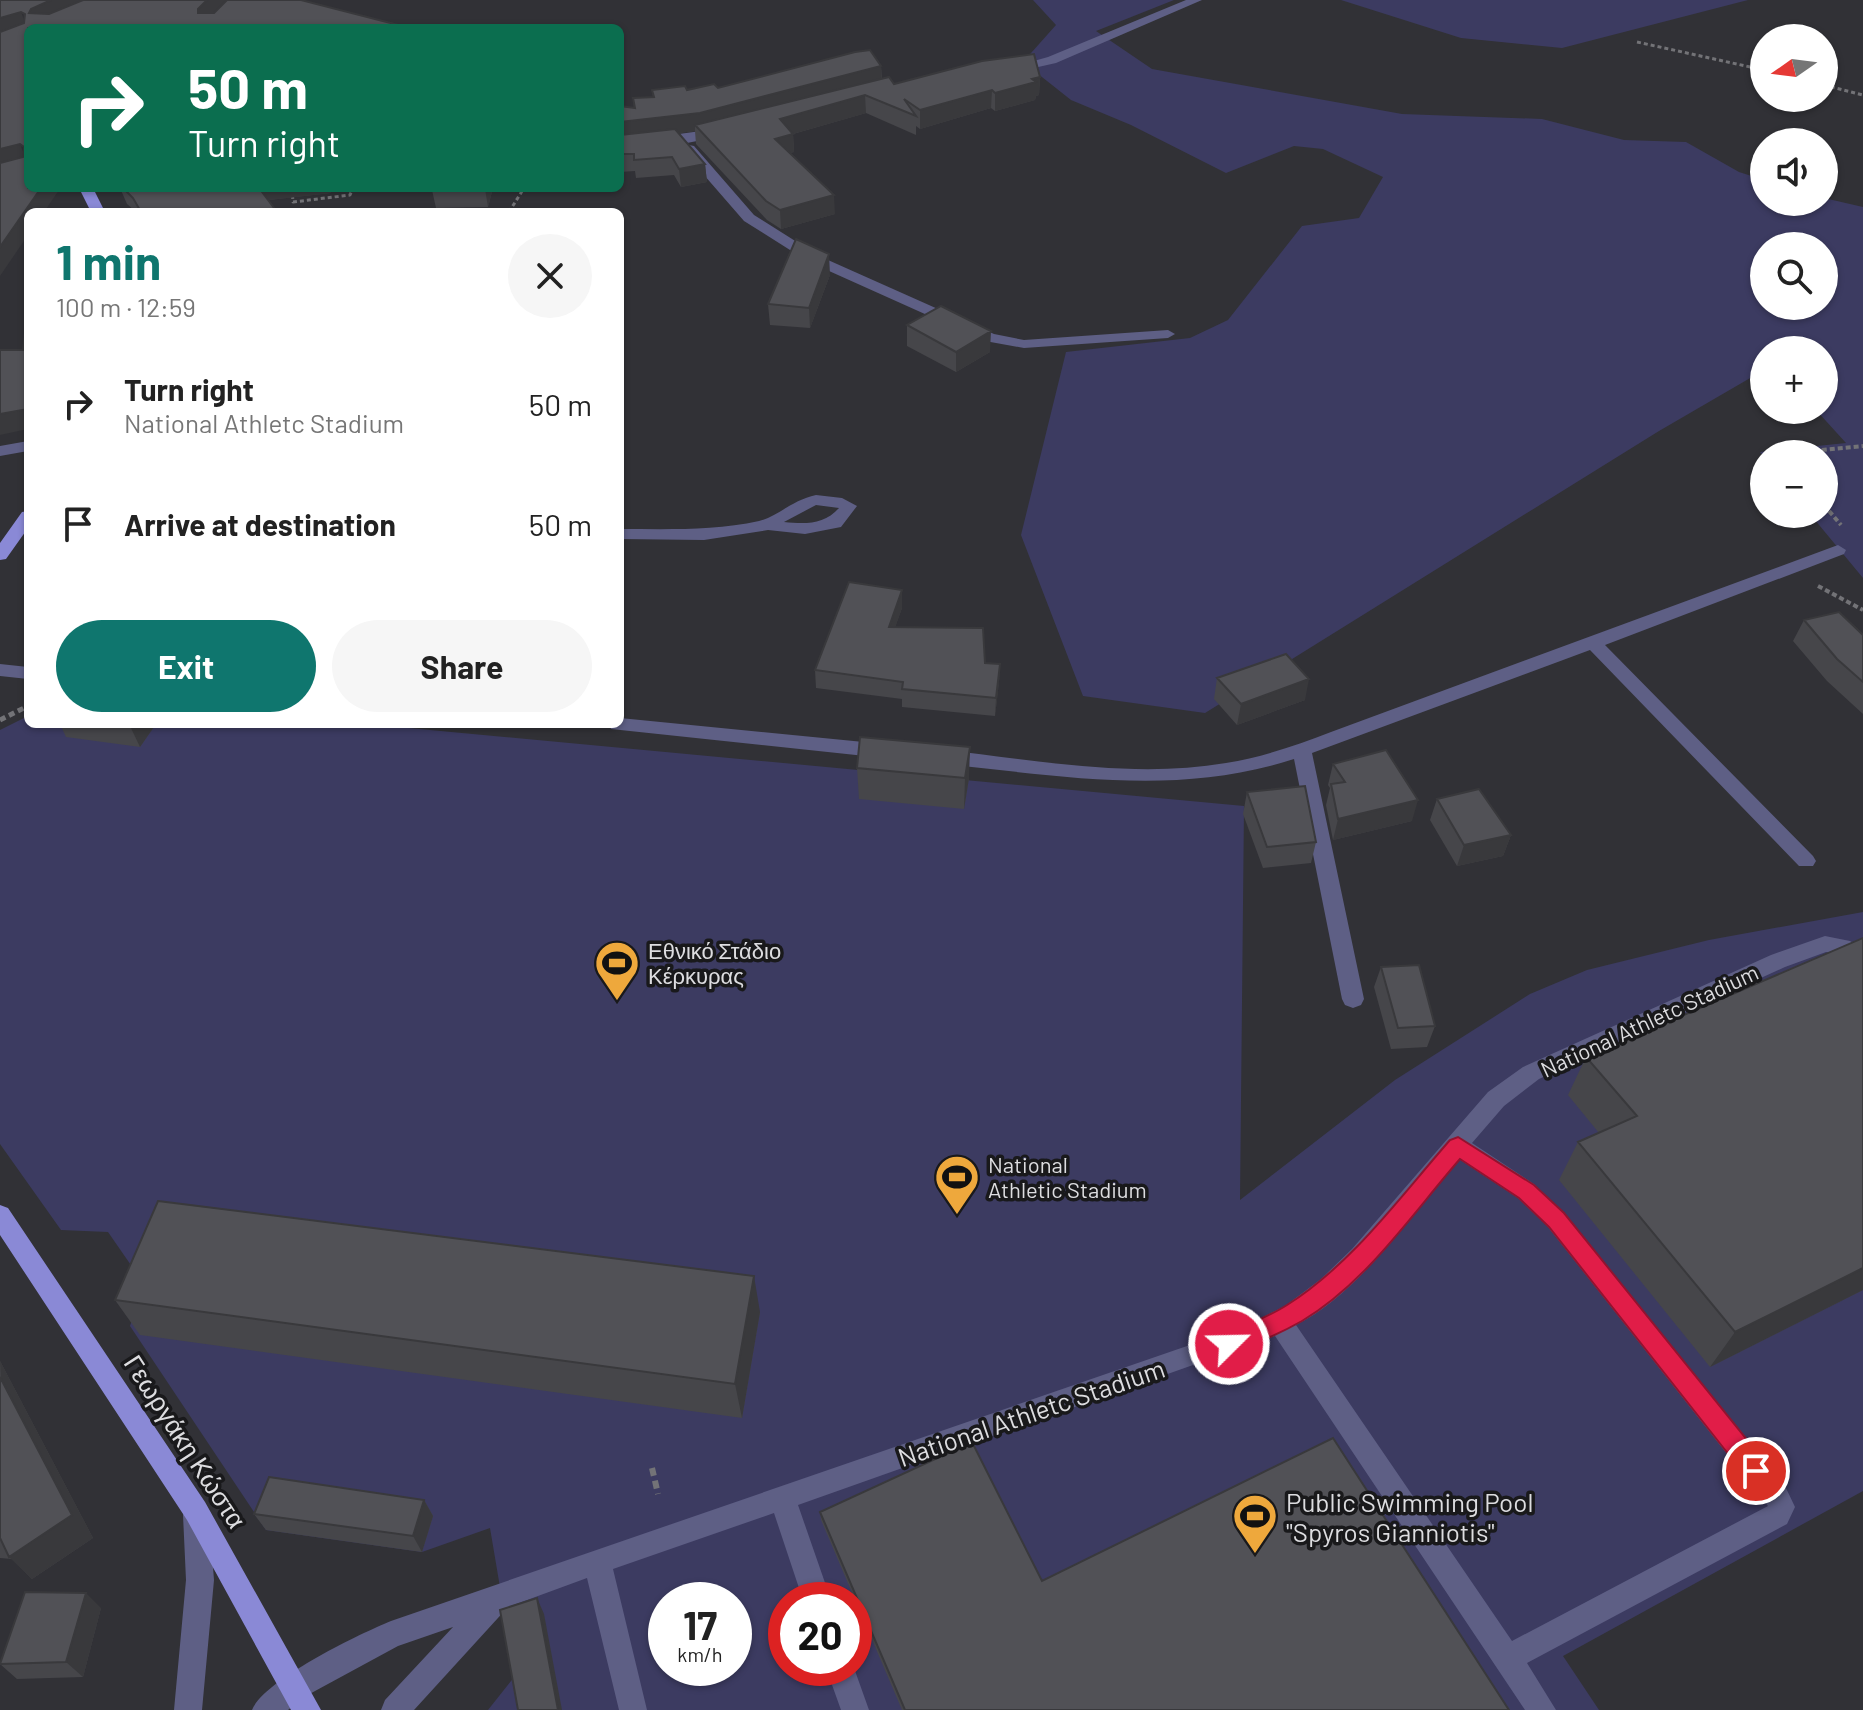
<!DOCTYPE html>
<meta charset="utf-8">
<style>
:root{--surface:#fff;--page:#f6f6f6;--text:#222;--muted:#767676;--accent:#0f766e}
body{margin:0;font-family:Barlow,sans-serif;background:var(--page);color:var(--text);height:100vh;display:flex;flex-direction:column;font-size:30px;white-space:nowrap}
*{box-sizing:border-box;margin:0}
p{font-size:26px;color:var(--muted)}
.icon{flex:none;width:44px;height:44px;fill:none;stroke:currentColor;stroke-width:2;stroke-linecap:round;stroke-linejoin:round}
.map{position:relative;flex:1;overflow:hidden}
.details{position:absolute;left:24px;top:208px;width:600px;height:520px;display:flex;flex-direction:column;background:var(--surface);border-radius:12px;box-shadow:0 2px 6px #0004}
.details>*{flex:none}
.hud{position:absolute;left:24px;top:24px;width:600px;height:168px;border-radius:12px;box-shadow:0 2px 6px #0004;background:#0b6e4f;color:#fff;overflow:hidden}
.needle{width:52px;rotate:256deg}
.buttons{position:absolute;left:1750px;top:24px;display:grid;gap:16px}
.buttons a{display:grid;place-items:center;width:88px;height:88px;border-radius:50%;background:var(--surface);box-shadow:0 2px 6px #0004;font-size:40px}
.speed{position:absolute;left:648px;top:1582px;display:flex;gap:16px;font-size:40px;font-weight:700;text-align:center}
.speed>*{display:grid;place-content:center;width:104px;height:104px;border-radius:50%;background:var(--surface);box-shadow:0 2px 6px #0004;line-height:1}
.speed small{font-size:20px;font-weight:400}
.speed .limit{border:12px solid #d22;background:#fff;color:#111}
.pin{position:absolute;display:grid;place-items:center;width:68px;height:68px;color:#fff;margin:-34px;border:4px solid #fff;border-radius:50%;box-shadow:0 2px 8px #0007}
.me{position:absolute;width:88px;margin:-44px;rotate:67deg;stroke-linejoin:round;filter:drop-shadow(0 0 6px #0008)}
.turn{display:flex;align-items:center;gap:28px;height:168px;padding:0 32px;font-size:36px}
.turn .icon{width:104px;height:104px;stroke-width:2.5}
.turn b{display:block;font-size:56px;line-height:68px}
.round{display:grid;place-items:center;flex:none;width:84px;height:84px;border-radius:42px;background:var(--page)}
.summary{display:flex;align-items:center;justify-content:space-between;height:136px;padding:0 32px}
h1{font-size:48px;font-weight:700;line-height:60px;color:var(--accent)}
.button{display:flex;gap:16px;margin-top:auto;padding:16px 32px}
.button a{flex:1;height:92px;border-radius:48px;background:var(--accent);color:#fff;font-size:32px;font-weight:700;line-height:92px;text-align:center}
.button a+a{background:var(--page);color:var(--text)}
ul{padding:0;list-style:none}
li{display:flex;align-items:center;gap:24px;height:120px;padding:0 32px}
li div{flex:1}
li b{display:block;font-size:30px}
li em{font-style:normal}
.map>svg:first-child{display:block}
</style>
<div class="map">
<svg width="1863" height="1710" viewBox="0 0 1863 1710">
<rect width="100%" height="100%" fill="#313136"/>
<path fill="#3c3b61" fill-rule="evenodd" d="M1033,0H1174L1096,31L1152,69L1402,114L1542,119L1624,140L1686,142L1739,172L1764,180V202H1824V198L1863,207V578L1810,514H1824V454H1764V457L1760,452L1846,443L1816,410H1824V350H1764V370L1659,431L1205,713L1083,696L1021,535L1066,352L1190,338L1228,320L1302,226L1359,218L1383,177L1323,149L1294,146L1226,173L1131,125L1071,100L1023,62L1056,25ZM1764,246H1824V306H1764Z
M1341,0H1748L1562,48L1461,38Z
M28,716V724H366L1244,806L1240,1200L1395,1080L1530,994L1587,970L1709,940L1863,912V1491L1563,1656L1599,1710H488L515,1676L490,1528L422,1552L266,1530L130,1326L144,1284L108,1232L61,1230L0,1144V730ZM666,1600H734V1668H666ZM786,1600H854V1668H786Z"/>
<g fill="none" stroke-linecap="round" stroke-linejoin="round">
<path stroke="#737377" stroke-width="3" stroke-dasharray="4 3" stroke-linecap="butt" d="M1637,42L1764,70
M1824,85L1863,95
M292,188L293,202L350,195L353,188
M509,212L524,188"/>
<path stroke="#737377" stroke-width="4" stroke-dasharray="5 3" stroke-linecap="butt" d="M1782,454L1863,446
M1824,505L1841,525
M1818,586L1863,610"/>
<path stroke="#737377" stroke-width="5" stroke-dasharray="6 4" stroke-linecap="butt" d="M0,720L28,706"/>
<path stroke="#737377" stroke-width="6" stroke-dasharray="8 5" stroke-linecap="butt" d="M652,1468L658,1494"/>
<path fill="#5e5f85" fill-rule="evenodd" d="M1186,0H1202L1056,63L1011,73L1005,69L1048,57Z
M723,128L727,129V135L682,144L620,150V142Z
M689,145L694,146L754,215L819,256L994,334L1024,340L1168,330L1175,334L1168,338L1024,348L985,341L809,262L744,221L684,152L683,149Z
M28,441V451L0,456V446Z
M816,495L842,498L857,506L841,527L805,534L768,530L704,540L620,539V529C667,529 713,531 759,521C777,517 792,500 816,495ZM816,505L839,508C824,525 805,524 784,522Z
M1838,545L1846,550L1844,554L1605,645L1813,856L1816,861L1813,866H1799L1590,650L1312,753L1364,999L1361,1005L1353,1008L1345,1005L1342,999L1294,759C1178,797 1062,776 944,764L934,757L944,750C1036,760 1133,779 1226,763C1263,757 1297,745 1331,732Z
M0,664L28,667V679L0,676Z
M620,718L884,744L893,751L884,758L611,729L609,724H620Z
M1825,936L1850,941L1863,949V967L1838,954L1826,952L1785,967L1539,1079L1504,1106L1472,1143L1534,1184L1564,1213L1785,1486L1795,1507L1787,1524L1527,1663L1556,1710H1525L1275,1336L798,1505L831,1600H803L774,1513L613,1569L647,1710H619L587,1578L508,1607L414,1710H381L385,1700L453,1627L398,1646L304,1697L288,1710H252C264,1680 359,1634 391,1621L1245,1326L1285,1306L1321,1279L1352,1249L1488,1092L1523,1067L1771,955ZM1459,1159L1518,1198L1548,1227L1768,1506L1512,1641L1296,1325C1359,1294 1414,1212 1459,1159Z
M196,1502L205,1506L209,1515L214,1580L202,1710H174L186,1580L183,1515L187,1506Z
M826,1668H854L869,1710H841Z"/>
<path fill="#8a89d6" fill-rule="evenodd" d="M79,188H93L105,212H91Z
M28,511V528L6,559L0,560V543L22,512Z
M0,1205L8,1208L205,1502L321,1710H291L187,1520L0,1235Z"/>
</g>
<path fill="#46464a" d="M881,66L882,79L894,84L1040,77L1039,95L1036,96L1035,100L995,111L991,108L920,129L916,126V135L866,113L793,134L794,152L790,153L835,214L781,229L767,220L696,144L695,131L678,133L705,164L707,182L681,187L674,175L636,178L635,171L620,172V106L634,108L633,98L653,97L652,90L718,88Z
M120,188H331V193L268,200L277,212H136L127,204Z
M432,188H493L488,207L436,208L432,190Z
M830,275L810,328L770,325L768,304Z
M907,325L990,352L956,372L907,346Z
M902,590V608L895,627L985,663L1000,664L999,682L995,716L902,707V699L816,688L815,670Z
M1804,620L1863,635V714L1827,681L1793,641Z
M1217,678L1305,700L1237,725L1214,699Z
M60,724H156L140,747L66,737Z
M1333,764L1412,821L1333,840L1326,805L1330,788L1328,785Z
M857,768L969,778L964,809L859,799Z
M1247,792L1316,842L1311,863L1263,868L1243,814Z
M1437,799L1511,835L1503,856L1457,866L1430,820Z
M1863,938V1290L1710,1367L1559,1180L1578,1142L1599,1133L1568,1095L1586,1057Z
M1381,967L1435,1026L1427,1047L1391,1049L1374,987Z
M115,1300L760,1312L742,1418L140,1335Z
M0,1361L93,1538L32,1579L12,1559L0,1558Z
M424,1500L433,1516L422,1552L266,1530L254,1514Z
M820,1512L1042,1581L1509,1710H902L821,1520Z
M101,1608L83,1677L17,1679L0,1664Z"/>
<path fill="#39393c" d="M51,0H96L37,25L29,13L31,9Z
M207,0H227L203,26L198,13V9Z
M21,12L27,28L0,37V18Z
M881,66L882,84L695,125V131L620,140V122Z
M1040,77L1039,95L1036,96L1035,100L995,111V93Z
M992,90L991,108L920,129V110Z
M865,95L866,113L789,135L793,134L794,152L776,157L775,139L780,119Z
M20,144L27,162L0,169V149Z
M705,164L707,182L681,187L679,169Z
M41,188H59V190L44,212H28V235L0,276V247Z
M257,188H331V193L261,201Z
M485,188H493L488,207L485,189Z
M834,195L835,214L781,229L780,210Z
M829,254L830,275L810,328L809,308Z
M991,331L990,352L956,372V352Z
M28,409V429L0,435V414Z
M902,590V608L889,645V627Z
M1000,664L999,682L995,716L996,698Z
M1309,679L1305,700L1237,725L1241,704Z
M131,724H156L140,747L130,726Z
M970,747L969,778L964,809L965,778Z
M1418,800L1412,821L1333,840L1338,819Z
M1511,835L1503,856L1457,866L1464,845Z
M1863,1268V1290L1710,1367L1735,1332Z
M754,1276L760,1312L742,1418L735,1384Z
M0,1361L93,1538L32,1579L9,1557Z
M424,1500L433,1516L422,1552L413,1536Z
M86,1593L101,1608L83,1677L66,1662Z
M537,1598L544,1614L562,1710H558Z"/>
<path fill="#515156" stroke="#39393c" stroke-width="2" d="M0,0H51L31,9L29,13L49,14L83,0H207L198,9V13H214L227,0H301L410,28H28V188H41L0,247V163L23,157L24,147L20,144L0,149V32L24,23L25,14L21,12L0,18Z
M870,50L881,66L700,113L620,122V106L635,108L633,98L654,97L652,90L685,86L687,90L714,84L718,88L855,52Z
M1034,54L1040,77L1032,79L1036,82L995,93L992,90L920,110L904,99L916,116L865,95L780,119L793,134L775,139L834,195L780,210L766,201L695,125L889,77L894,84L982,61Z
M675,129L705,164L679,169L672,157L634,160V154H620V135Z
M123,188H259L277,212H141L133,198Z
M432,188H485V189L432,190Z
M796,239L829,254L809,308L768,304Z
M28,306V409L0,414V350H23Z
M941,306L991,331L956,352L907,325Z
M849,582L902,590L889,627L983,628L985,663L1000,664L996,698L902,689L903,682L815,670Z
M1839,612L1863,635V682L1837,659L1804,620Z
M1286,654L1309,679L1241,704L1217,678Z
M860,737L970,747L965,778L857,768Z
M1386,750L1418,800L1338,819L1331,784L1345,782L1333,764Z
M1305,786L1316,842L1267,847L1247,792Z
M1479,789L1511,835L1464,845L1437,799Z
M1863,938V1268L1735,1332L1578,1142L1637,1116L1586,1057Z
M1419,965L1435,1026L1398,1028L1381,967Z
M158,1201L754,1276L735,1384L115,1300Z
M0,1377L72,1515L9,1557L0,1538Z
M1333,1438L1509,1710H905L820,1512L972,1442L1042,1581Z
M269,1477L424,1500L413,1536L254,1514Z
M25,1592L86,1593L66,1662L0,1664Z
M537,1598L558,1710H518L500,1610Z"/>
<path fill="#e11d48" stroke="#92132f" stroke-width="2" d="M1458,1137L1534,1185L1564,1213L1765,1462L1768,1471L1765,1479L1756,1482L1748,1479L1549,1227L1519,1198L1460,1159C1412,1214 1366,1283 1302,1321C1279,1334 1253,1345 1229,1354L1221,1351L1218,1344L1221,1336C1243,1326 1267,1318 1287,1305C1352,1264 1400,1197 1450,1140Z"/>
<defs>
<g id="stadium-pin" transform="scale(2.3)"><path d="M0 17L-7.5 6A9.5 9.5 0 1 1 7.5 6Z" fill="#eea83c" stroke="#19191b"/><path d="M0-5a6.5 5 0 1 0 0 10a6.5 5 0 1 0 0-10ZM-3.5-1.8h7v3.6h-7Z" fill="#111"/></g>
</defs>
<g fill-rule="evenodd">
<use href="#stadium-pin" x="617" y="963"/>
<use href="#stadium-pin" x="957" y="1177"/>
<use href="#stadium-pin" x="1255" y="1516"/>
</g>
<g text-anchor="middle" dominant-baseline="central" stroke-width="7" stroke-linejoin="round" paint-order="stroke">
<g font-size="22" fill="#dddde0" stroke="#19191b" text-anchor="start">
<text x="648" y="950">Εθνικό Στάδιο<tspan x="648" dy="25">Κέρκυρας</tspan></text>
<text x="988" y="1164">National<tspan x="988" dy="25">Athletic Stadium</tspan></text>
</g>
<g font-size="22" fill="#dddde0" stroke="#19191b">
<text transform="translate(1649 1020) rotate(-25)">National Athletc Stadium</text>
</g>
<g font-size="26" fill="#dddde0" stroke="#19191b">
<text transform="translate(1031 1412) rotate(-19)">National Athletc Stadium</text>
<text transform="translate(186 1441) rotate(57)">Γεωργάκη Κώστα</text>
</g>
<g font-size="26" fill="#dddde0" stroke="#19191b" text-anchor="start">
<text x="1286" y="1501">Public Swimming Pool<tspan x="1286" dy="30">"Spyros Gianniotis"</tspan></text>
</g>
</g>
</svg>
<div class="buttons">
<a><svg class="needle" viewBox="-14 -14 28 28"><path d="M0-13l5 13h-10z" fill="#e53935"/><path d="M0 13l5-13h-10z" fill="#767676"/></svg></a>
<a><svg class="icon" aria-label="sound" viewBox="0 0 24 24"><path d="M4 9h4l5-4v14l-5-4H4zM17 9q2 3 0 6"/></svg></a>
<a><svg class="icon" aria-label="search" viewBox="0 0 24 24"><circle cx="10" cy="10" r="6"/><path d="M15 15l6 6"/></svg></a>
<a>+</a>
<a>−</a>
</div>
<div class="speed"><div>17<small>km/h</small></div><div class="limit">20</div></div>
<div class="pin" style="left:1756px;top:1471px;background:#d93025"><svg class="icon" aria-label="arrive" viewBox="0 0 24 24"><path d="M6 21V4h12l-3 4 3 4H6"/></svg></div>
<svg class="me" style="left:1229px;top:1344px" viewBox="-20 -20 40 40"><circle r="17" fill="#e11d48" stroke="#fff" stroke-width="3"/><path d="M0-11L8 9 0 5-8 9z" fill="#fff"/></svg>
<div class="hud">
<div class="turn"><svg class="icon" aria-label="right" viewBox="0 0 24 24"><path d="M7 20v-9h11M14 6l5 5-5 5"/></svg><div><b>50 m</b>Turn right</div></div>
</div>
<section class="details">
<div class="summary"><div><h1>1 min</h1><p>100 m · 12:59</p></div><a class="round"><svg class="icon" aria-label="close" viewBox="0 0 24 24"><path d="M6 6l12 12M18 6L6 18"/></svg></a></div>
<ul>
<li><svg class="icon" aria-label="right" viewBox="0 0 24 24"><path d="M7 20v-9h11M14 6l5 5-5 5"/></svg><div><b>Turn right</b><p>National Athletc Stadium</p></div><em>50 m</em></li>
<li><svg class="icon" aria-label="arrive" viewBox="0 0 24 24"><path d="M6 21V4h12l-3 4 3 4H6"/></svg><div><b>Arrive at destination</b></div><em>50 m</em></li>
</ul>
<div class="button"><a>Exit</a><a>Share</a></div>
</section>
</div>
